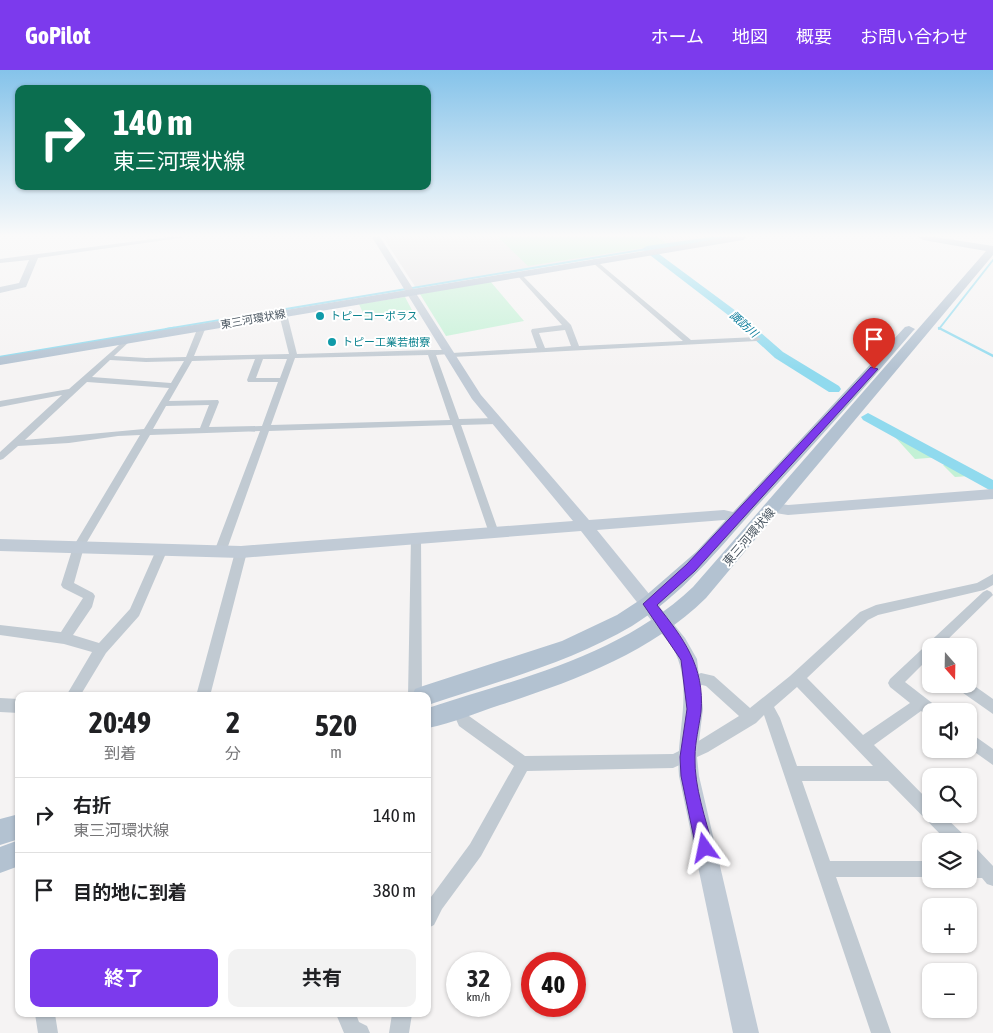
<!DOCTYPE html>
<html lang="ja">
<meta charset="utf-8">
<style>
:root{--surface:#fff;--page:#f2f2f2;--text:#202124;--muted:#757577;--line:#e0e0e0;--accent:#7c3aed}
body{margin:0;font-family:"Asap Condensed","Noto Sans JP",sans-serif;background:var(--page);color:var(--text);height:100vh;display:flex;flex-direction:column;font-size:19px;white-space:nowrap}
*{box-sizing:border-box;margin:0}
p{font-size:16px;color:var(--muted)}
.icon{flex:none;width:28px;height:28px;fill:none;stroke:currentColor;stroke-width:2;stroke-linecap:round;stroke-linejoin:round}
.map{position:relative;flex:1;overflow:hidden}
.sheet{position:absolute;left:15px;top:622px;width:416px;height:325px;display:flex;flex-direction:column;background:var(--surface);border-radius:10px;box-shadow:0 1px 4px #0004}
.sheet>*{flex:none}
.hud{position:absolute;left:15px;top:15px;width:416px;height:105px;border-radius:10px;box-shadow:0 1px 4px #0004;background:#0b6e4f;color:#fff;overflow:hidden}
.needle{width:32px;rotate:160deg}
.controls{position:absolute;left:922px;top:568px;display:grid;gap:10px}
.controls a{display:grid;place-items:center;width:55px;height:55px;border-radius:10px;background:var(--surface);box-shadow:0 1px 4px #0004;font-size:25px}
.speed{position:absolute;left:446px;top:882px;display:flex;gap:10px;font-size:25px;font-weight:700;text-align:center}
.speed>*{display:grid;place-content:center;width:65px;height:65px;border-radius:50%;background:var(--surface);box-shadow:0 1px 4px #0004;line-height:1}
.speed small{font-size:12px;font-weight:400}
.speed .limit{border:8px solid #d22;background:#fff;color:#111}
.pin{position:absolute;display:grid;place-items:center;width:42px;height:42px;color:#fff;margin:-51px -21px;border-radius:50% 50% 50% 0;rotate:-45deg;box-shadow:0 0 5px #0007}
.pin .icon{rotate:45deg}
.me{position:absolute;width:55px;margin:-28px;rotate:348deg;stroke-linejoin:round;filter:drop-shadow(0 0 4px #0008)}
.turn{display:flex;align-items:center;gap:18px;height:105px;padding:0 15px;font-size:22px}
.turn .icon{width:65px;height:65px;stroke-width:2.5}
.turn b{display:block;font-size:35px;line-height:42px}
.eta{display:flex;justify-content:space-evenly;align-items:center;height:85px;text-align:center}
.eta b{font-size:30px;font-weight:700;line-height:35px}
.primary-button{display:flex;gap:10px;margin-top:auto;padding:10px 15px}
.primary-button a{flex:1;height:58px;border-radius:10px;background:var(--accent);color:#fff;font-size:20px;font-weight:700;line-height:58px;text-align:center}
.primary-button a+a{background:var(--page);color:var(--text)}
ul{padding:0;list-style:none}
li{display:flex;align-items:center;gap:15px;height:75px;padding:0 15px;border-top:1px solid var(--line)}
li div{flex:1}
li b{display:block;font-size:19px}
li em{font-style:normal}
header{display:flex;align-items:center;gap:30px;box-sizing:border-box;height:70px;padding:0 25px;background:var(--accent);color:#fff}
header strong{font-size:24px}
nav{display:flex;gap:28px;margin-inline-start:auto;font-size:18px}
.map>svg:first-child{display:block}
</style>
<header>
<strong>GoPilot</strong>
<nav><a>ホーム</a><a>地図</a><a>概要</a><a>お問い合わせ</a></nav>
</header>
<div class="map">
<svg width="993" height="963" viewBox="0 0 993 963">
<rect width="100%" height="100%" fill="#f5f3f3"/>
<path fill="#e6e4e5" d="M383,167H726L416,218Z"/>
<path fill="#c3f1d5" d="M498,167H657L668,174L528,196Z
M490,211L524,251L446,266L420,224Z
M405,227L413,242L366,250L359,234Z
M905,365L983,405L955,407L943,395H949L941,387L915,389L895,367Z"/>
<g fill="none" stroke-linecap="round" stroke-linejoin="round">
<path stroke="#90daee" stroke-width="2" d="M166,259L647,179
M939,259L993,190"/>
<path stroke="#90daee" stroke-width="2.5" d="M939,258L993,286
M0,287L174,258"/>
<path fill="#90daee" fill-rule="evenodd" d="M711,167H730L726,170L655,181L736,241L783,282L839,316L841,319L839,322H829L775,288L728,245L642,179L647,176Z
M868,343L993,410V422L863,350L861,347Z"/>
<path fill="#c1cad2" fill-rule="evenodd" d="M594,189L691,270L757,267L761,269L757,271L452,287L449,284L436,285L459,349L496,348L500,351L496,354L461,355L499,463L494,467L489,463L452,355L269,361L226,482L224,485H216L214,482L260,361L150,365L84,477L74,513L93,523L95,526L92,537L73,565L99,573L130,539L157,478H165L167,481L139,546L106,583L80,626H66L92,582L64,574L0,565V555L61,562L83,528L63,518L61,515L73,477L140,365L118,366L69,373L18,376L3,389L0,390V382L62,325L0,337V331L69,319L127,268L131,270L114,286L146,288L186,287L198,257L202,255L206,257L194,286L289,284L279,244L283,242L287,244L297,284L431,280H449L452,283L537,278L531,261L532,259L562,255L517,205V203L519,202L571,255L579,276L683,271L592,192L591,191ZM565,260L571,276L545,278L539,263ZM428,285L450,350L271,355L295,288ZM255,289L247,310L248,312H278L262,356L209,357L219,332L218,330L169,331L192,291ZM263,289H287L280,308H256ZM110,290L146,292L184,291L171,313L92,307ZM87,312L169,318L144,359L25,370ZM209,335L200,358L153,359L166,336Z
M416,463L421,467L422,626H408L411,467Z
M241,478L245,479L247,482L210,626H196L235,482L237,479Z
M993,504V515L984,520L878,545L868,550L807,608L863,665L910,633L890,617L888,613L890,609L983,522L987,520L991,522L993,525L941,576H931V586L905,612L936,636L938,641H931V648L921,641L874,675L931,733V744H942L964,765L966,771H947L888,711H802L830,791H931V807H836L891,963H871L764,645L756,653L708,682L673,698L527,701L481,786L442,839L434,855L428,858V831L470,774L514,696L459,656L451,638L453,633L458,631L463,633L469,646L525,686L673,684L697,672L739,646L706,616L702,615L692,619L687,617L685,613L687,609L701,603L714,606L750,638L790,606L860,542L876,535L977,513ZM797,617L873,696H797L780,648L774,637Z
M969,612L993,629V644L956,618L954,614H969Z
M0,628L19,629V643L0,642Z
M969,662L993,679V695L969,678Z
M969,775L975,777L993,796V816L987,814L982,808H969Z
M35,944H55L58,963H38Z
M336,944H356L359,952L367,956L370,963H344Z
M392,944H412L409,963H389Z"/>
<path fill="#c1cbd6" fill-rule="evenodd" d="M168,167H187L38,188L26,217L0,223V217L19,213L29,190L0,193V189Z
M372,167H380L481,325L589,450L724,440L742,444L744,448L737,453L724,450L597,460L685,568L697,589L703,639L697,687L699,706L759,963H733L679,706C675,663 695,619 673,578L581,461L241,488L0,481V469L241,476L573,451L472,329Z
M993,419V429L788,445L769,442L767,438L774,433L788,435Z"/>
<path fill="#b3c2d1" fill-rule="evenodd" d="M729,167H747L743,170L0,295V287Z
M919,167H935L993,176V185L706,528C650,583 574,611 500,635C476,643 452,653 428,658V638C520,608 620,586 693,517L986,181L923,170Z
M909,256L915,259L913,261C862,321 810,379 757,436C718,480 682,525 632,556C569,593 496,612 428,635V626H412L415,619L423,616L562,571L617,545L643,528L696,482L905,257Z
M19,744V769L0,775V749Z
M19,770V796L0,803V777Z"/>
</g>
<linearGradient id="sky" x2="0" y2="1"><stop stop-color="#85c3ea"/><stop offset="0.55" stop-color="#fafafa"/><stop offset="1" stop-color="#fafafa" stop-opacity="0"/></linearGradient>
<rect width="993" height="301" fill="url(#sky)"/>
<path fill="#7c3aed" stroke="#51269a" d="M871,297L878,299L695,501L657,535C683,568 705,596 701,642C699,657 695,672 695,687C694,717 706,749 713,778L711,784L705,786L699,784L696,778L681,706L680,687L687,639L681,590L643,534L687,494Z"/>
<g fill="#0f9aa8" stroke="#fff" stroke-width="2">
<circle cx="320" cy="246" r="5"/>
<circle cx="332" cy="272" r="5"/>
</g>
<g text-anchor="middle" dominant-baseline="central" stroke-width="4" stroke-linejoin="round" paint-order="stroke">
<g font-size="11" fill="#0d838f" stroke="#fff" text-anchor="start">
<text x="330" y="246">トピーコーポラス</text>
<text x="342" y="272">トピー工業若樹寮</text>
</g>
<g font-size="11" fill="#4a5661" stroke="#fff">
<text transform="translate(253 249) rotate(-10)">東三河環状線</text>
</g>
<g font-size="11" font-style="italic" fill="#0c7c9b" stroke="#fff">
<text transform="translate(744 254) rotate(41)">諏訪川</text>
</g>
<g font-size="12" fill="#4a5661" stroke="#fff">
<text transform="translate(749 467) rotate(-49)">東三河環状線</text>
</g>
</g>
</svg>
<div class="controls">
<a><svg class="needle" viewBox="-14 -14 28 28"><path d="M0-13l5 13h-10z" fill="#e53935"/><path d="M0 13l5-13h-10z" fill="#757577"/></svg></a>
<a><svg class="icon" aria-label="sound" viewBox="0 0 24 24"><path d="M4 9h4l5-4v14l-5-4H4zM17 9q2 3 0 6"/></svg></a>
<a><svg class="icon" aria-label="search" viewBox="0 0 24 24"><circle cx="10" cy="10" r="6"/><path d="M15 15l6 6"/></svg></a>
<a><svg class="icon" aria-label="layers" viewBox="0 0 24 24"><path d="M12 4l9 5-9 5-9-5zM3 14l9 5 9-5"/></svg></a>
<a>+</a>
<a>−</a>
</div>
<div class="speed"><div>32<small>km/h</small></div><div class="limit">40</div></div>
<div class="pin" style="left:874px;top:299px;background:#d93025"><svg class="icon" aria-label="arrive" viewBox="0 0 24 24"><path d="M6 21V4h12l-3 4 3 4H6"/></svg></div>
<svg class="me" style="left:705px;top:778px" viewBox="-20 -20 40 40"><path d="M0-17L14 15 0 8-14 15z" fill="#7c3aed" stroke="#fff" stroke-width="4"/></svg>
<div class="hud">
<div class="turn"><svg class="icon" aria-label="right" viewBox="0 0 24 24"><path d="M7 20v-9h11M14 6l5 5-5 5"/></svg><div><b>140 m</b>東三河環状線</div></div>
</div>
<section class="sheet">
<div class="eta">
<div><b>20:49</b><p>到着</p></div>
<div><b>2</b><p>分</p></div>
<div><b>520</b><p>m</p></div>
</div>
<ul>
<li><svg class="icon" aria-label="right" viewBox="0 0 24 24"><path d="M7 20v-9h11M14 6l5 5-5 5"/></svg><div><b>右折</b><p>東三河環状線</p></div><em>140 m</em></li>
<li><svg class="icon" aria-label="arrive" viewBox="0 0 24 24"><path d="M6 21V4h12l-3 4 3 4H6"/></svg><div><b>目的地に到着</b></div><em>380 m</em></li>
</ul>
<div class="primary-button"><a>終了</a><a>共有</a></div>
</section>
</div>
